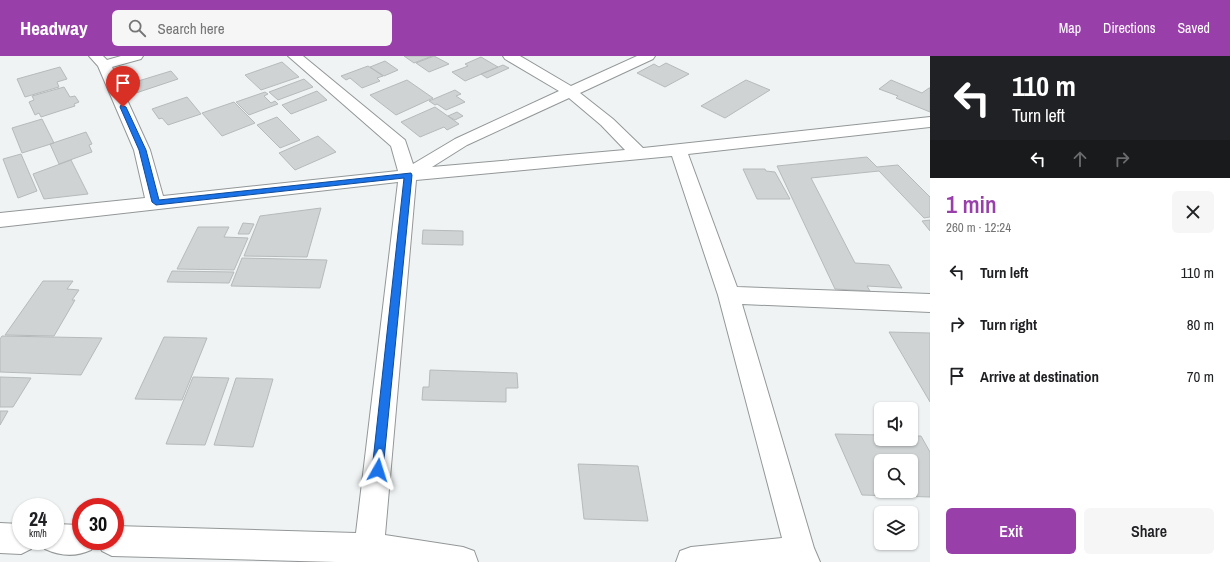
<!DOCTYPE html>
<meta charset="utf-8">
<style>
:root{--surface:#fff;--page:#f6f6f6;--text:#202124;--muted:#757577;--accent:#993faa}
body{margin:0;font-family:"Archivo Narrow",sans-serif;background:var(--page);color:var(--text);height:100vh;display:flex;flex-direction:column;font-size:15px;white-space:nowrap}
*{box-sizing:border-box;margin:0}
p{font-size:13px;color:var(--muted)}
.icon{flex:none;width:22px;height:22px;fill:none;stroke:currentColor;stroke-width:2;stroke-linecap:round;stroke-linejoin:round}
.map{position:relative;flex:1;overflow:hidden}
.panel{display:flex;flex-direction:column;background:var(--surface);width:300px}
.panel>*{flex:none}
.guide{background:#202124;color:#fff;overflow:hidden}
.tools{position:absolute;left:874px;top:346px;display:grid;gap:8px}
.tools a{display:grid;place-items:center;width:44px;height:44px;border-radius:6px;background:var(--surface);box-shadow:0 1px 3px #0004;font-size:20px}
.speed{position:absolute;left:12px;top:442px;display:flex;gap:8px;font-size:20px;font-weight:700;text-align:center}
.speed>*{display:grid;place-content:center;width:52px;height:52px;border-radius:50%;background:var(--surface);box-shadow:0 1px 3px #0004;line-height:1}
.speed small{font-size:10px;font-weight:400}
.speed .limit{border:6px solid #d22;background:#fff;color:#111}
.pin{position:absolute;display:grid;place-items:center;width:34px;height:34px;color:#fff;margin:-41px -17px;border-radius:50% 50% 50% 0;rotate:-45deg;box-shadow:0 0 4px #0007}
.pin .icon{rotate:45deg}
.me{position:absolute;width:44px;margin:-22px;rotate:6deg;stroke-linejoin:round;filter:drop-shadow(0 0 3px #0008)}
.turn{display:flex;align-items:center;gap:14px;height:84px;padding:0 16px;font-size:18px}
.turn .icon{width:52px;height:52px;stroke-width:2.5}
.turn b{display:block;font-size:28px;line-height:34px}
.lanes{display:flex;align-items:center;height:38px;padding:0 16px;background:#0003;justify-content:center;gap:20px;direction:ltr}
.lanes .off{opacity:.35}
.round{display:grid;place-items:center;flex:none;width:42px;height:42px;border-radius:6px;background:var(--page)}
.head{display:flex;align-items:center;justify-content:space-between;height:68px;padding:0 16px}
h1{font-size:24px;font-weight:600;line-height:30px;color:var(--accent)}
.primary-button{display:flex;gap:8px;margin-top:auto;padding:8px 16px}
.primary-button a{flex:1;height:46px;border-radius:6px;background:var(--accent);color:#fff;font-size:16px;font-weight:600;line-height:46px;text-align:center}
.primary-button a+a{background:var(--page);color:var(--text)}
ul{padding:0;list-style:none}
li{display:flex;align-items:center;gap:12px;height:52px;padding:0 16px}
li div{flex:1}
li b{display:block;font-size:15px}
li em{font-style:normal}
header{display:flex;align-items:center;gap:24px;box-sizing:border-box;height:56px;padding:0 20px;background:var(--accent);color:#fff}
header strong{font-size:19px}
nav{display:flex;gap:22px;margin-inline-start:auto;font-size:14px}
.search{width:280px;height:36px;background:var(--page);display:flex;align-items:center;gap:10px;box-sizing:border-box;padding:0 14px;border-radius:6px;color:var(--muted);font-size:15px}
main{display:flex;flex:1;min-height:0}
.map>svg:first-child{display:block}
</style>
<header>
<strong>Headway</strong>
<div class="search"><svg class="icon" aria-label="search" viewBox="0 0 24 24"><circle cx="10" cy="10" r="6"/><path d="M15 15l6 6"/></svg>Search here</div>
<nav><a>Map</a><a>Directions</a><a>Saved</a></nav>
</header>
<main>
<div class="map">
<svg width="930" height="506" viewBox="0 0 930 506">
<rect width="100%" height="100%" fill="#eff3f3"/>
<path fill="#cfd3d3" stroke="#b6baba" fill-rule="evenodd" d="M404,0H432L414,7Z
M434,0L449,8L429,16L416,7Z
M481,1L498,11L465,25L452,16L468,10L465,8Z
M385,5L398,14L384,20L370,11Z
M282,6L299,21L261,34L245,19Z
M666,7L689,18L665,31L637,17L654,8L659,11Z
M503,9L509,12L487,22L481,18Z
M368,10L383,20L377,22L380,25L362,32L350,22L346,24L341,20Z
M60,11L67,23L57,26L59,31L25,41L17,23Z
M171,15L178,23L136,37L133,33L138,31L135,26Z
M304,23L313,31L278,44L269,36Z
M407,24L433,42L396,59L370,39Z
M746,24L770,34L725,62L701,50Z
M891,24L922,37L929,32H930V56L896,42L898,40L879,33Z
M64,31L70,41L75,40L79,46L74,48L75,50L41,61L39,57L35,59L29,46L34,44L32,40Z
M455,34L461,38L456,40L465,46L446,54L437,48L435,49L429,45Z
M317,35L327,44L291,58L282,49Z
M265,36L268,38L264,40L271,47L275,45L278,48L249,59L236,46Z
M187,41L201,58L168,69L162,62L159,63L152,53Z
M234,46L255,67L222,80L202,57Z
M435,51L459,68L447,74L444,71L420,81L401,66Z
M457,56L463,60L455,64L448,60Z
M277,61L300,84L280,92L257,69Z
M42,63L54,87L22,97L12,72Z
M86,76L92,88L89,89L92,96L59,108L50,88Z
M318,80L336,96L295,114L279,97Z
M21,98L37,135L18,142L3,103Z
M867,101L877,111L898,109L930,141V161L924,162L879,115L811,122L855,207L889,209L902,232L867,230L870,235L835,233L777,110Z
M71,104L88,138L44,143L33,118Z
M743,113H765L766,115L775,116L790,143H757Z
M321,152L307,201L244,200L260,160Z
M930,164V175L922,165Z
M243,167L254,168L249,178H238Z
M198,171H229L224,181L248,182L234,214L177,213Z
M423,174L463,175V189L422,188Z
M242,202L327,204L320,232L231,230Z
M172,215L234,216L229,227L167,226Z
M43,225H73L67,233L79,234L72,244H75L54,280L5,279Z
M889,276L930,277V346Z
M2,280L102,282L81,319L0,316V283Z
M164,281L207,282L182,344L135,343Z
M430,314L517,317L518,332H506V346L422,344L423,331H429Z
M0,321L31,322L13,351H0Z
M193,321L229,322L205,389L166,388Z
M236,322L273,323L253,391L214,389Z
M0,355H8L0,369Z
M835,378L881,379V383H911V380H921L930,396V441L862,439ZM881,405H911V435H881Z
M578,408L638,410L648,465L584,463Z"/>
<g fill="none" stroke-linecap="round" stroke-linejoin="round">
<g stroke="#939797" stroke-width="2">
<path id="minor" d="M89,0H103L107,4L121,0H143L141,3L112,11L150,94L163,140L398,115L391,90L288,0H303L405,84L413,108L455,83L559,35L505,3L503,0H520L571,30L637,0H655L653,3L580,37L613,63L643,92L930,61V71L688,98L737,231L930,238V256L742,248L814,492L820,506H676L680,495L691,491L782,482L718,239L672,100L416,124L385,479L463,491L474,495L478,506H336L112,500L102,495L97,485H115V470L356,477L398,126L0,171V157L145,142L134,94L98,10ZM569,42L601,69L625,94L432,111L467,89Z
M0,467L21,468V485H35L31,493L21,498L0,497Z
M55,468L81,469V485H95L91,494C76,501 60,500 45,493L41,485H55Z"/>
</g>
<use href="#minor" fill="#fff" fill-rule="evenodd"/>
</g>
<path fill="#1a73e8" stroke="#114b97" d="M121,49L126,51L146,94L159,144L411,117L412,119L383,414L382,418L378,420L374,418L372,414L404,122L156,149L152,146L139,94L120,51Z"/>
</svg>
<div class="tools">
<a><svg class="icon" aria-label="sound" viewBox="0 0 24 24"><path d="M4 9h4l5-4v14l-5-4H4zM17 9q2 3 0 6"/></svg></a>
<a><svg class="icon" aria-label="search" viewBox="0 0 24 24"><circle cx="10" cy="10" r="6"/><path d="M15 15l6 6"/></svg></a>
<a><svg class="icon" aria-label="layers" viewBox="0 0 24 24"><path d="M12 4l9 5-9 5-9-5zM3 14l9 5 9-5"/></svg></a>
</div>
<div class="speed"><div>24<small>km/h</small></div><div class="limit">30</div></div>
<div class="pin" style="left:123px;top:51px;background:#d93025"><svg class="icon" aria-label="arrive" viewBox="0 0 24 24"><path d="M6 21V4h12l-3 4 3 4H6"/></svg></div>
<svg class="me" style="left:378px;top:414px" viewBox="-20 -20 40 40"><path d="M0-17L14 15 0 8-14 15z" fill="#1a73e8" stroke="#fff" stroke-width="4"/></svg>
</div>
<section class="panel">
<div class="guide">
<div class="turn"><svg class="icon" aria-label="left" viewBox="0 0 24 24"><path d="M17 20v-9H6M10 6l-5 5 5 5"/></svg><div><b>110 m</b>Turn left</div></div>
<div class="lanes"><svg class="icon" aria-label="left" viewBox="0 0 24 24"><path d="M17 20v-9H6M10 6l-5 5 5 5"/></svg><svg class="icon off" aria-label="ahead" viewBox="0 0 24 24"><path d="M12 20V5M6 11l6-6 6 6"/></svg><svg class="icon off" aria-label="right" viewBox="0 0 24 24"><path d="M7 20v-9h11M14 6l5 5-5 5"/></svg></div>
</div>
<div class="head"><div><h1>1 min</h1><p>260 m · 12:24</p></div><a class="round"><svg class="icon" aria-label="close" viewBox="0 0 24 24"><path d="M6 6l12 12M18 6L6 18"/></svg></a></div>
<ul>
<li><svg class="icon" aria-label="left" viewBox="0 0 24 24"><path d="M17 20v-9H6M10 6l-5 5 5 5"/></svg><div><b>Turn left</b></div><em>110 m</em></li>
<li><svg class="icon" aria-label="right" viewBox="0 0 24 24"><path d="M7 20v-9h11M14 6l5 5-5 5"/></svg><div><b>Turn right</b></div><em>80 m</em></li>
<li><svg class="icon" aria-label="arrive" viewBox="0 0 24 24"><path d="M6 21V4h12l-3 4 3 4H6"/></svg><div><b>Arrive at destination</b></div><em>70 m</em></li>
</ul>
<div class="primary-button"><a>Exit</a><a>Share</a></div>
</section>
</main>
